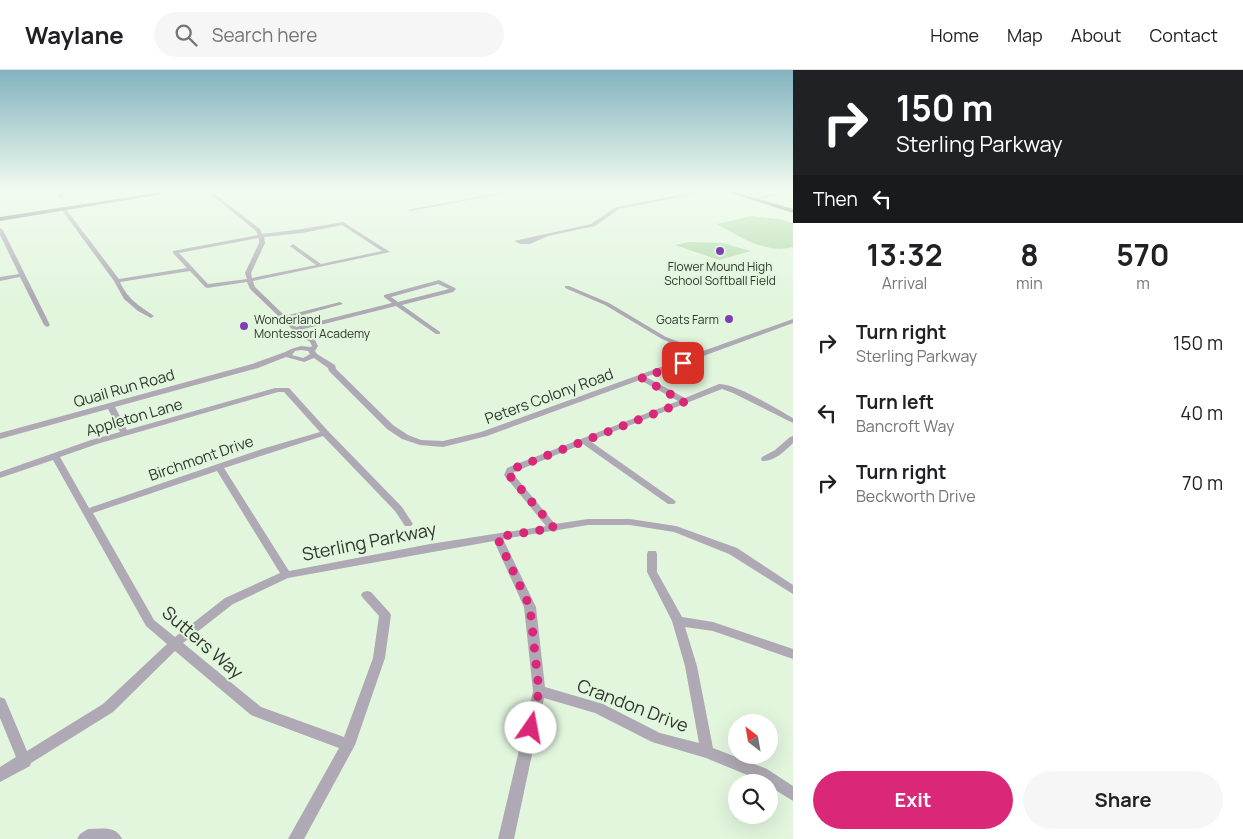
<!DOCTYPE html>
<style>
:root{--surface:#fff;--page:#f6f6f6;--text:#202124;--muted:#757577;--line:#e0e0e0;--accent:#db2777}
body{margin:0;font-family:Manrope,sans-serif;background:var(--page);color:var(--text);height:100vh;display:flex;flex-direction:column;font-size:19px;white-space:nowrap}
*{box-sizing:border-box;margin:0}
p{font-size:16px;color:var(--muted)}
.icon{flex:none;width:28px;height:28px;fill:none;stroke:currentColor;stroke-width:2;stroke-linecap:round;stroke-linejoin:round}
.map{position:relative;flex:1;overflow:hidden}
.sheet{display:flex;flex-direction:column;background:var(--surface);width:450px}
.sheet>*{flex:none}
.banner{background:#202124;color:#fff;overflow:hidden}
.needle{width:32px;rotate:329deg}
.controls{position:absolute;left:728px;top:644px;display:grid;gap:10px}
.controls a{display:grid;place-items:center;width:50px;height:50px;border-radius:50%;background:var(--surface);box-shadow:0 5px 20px #0002;font-size:25px}
.pin{position:absolute;display:grid;place-items:center;width:42px;height:42px;color:#fff;margin:-21px;border-radius:10px;box-shadow:0 2px 8px #0006}
.me{position:absolute;width:55px;margin:-28px;rotate:12deg;stroke-linejoin:round;filter:drop-shadow(0 0 4px #0008)}
.turn{display:flex;align-items:center;gap:18px;height:105px;padding:0 20px;font-size:22px}
.turn .icon{width:65px;height:65px;stroke-width:2.5}
.turn b{display:block;font-size:35px;line-height:42px}
.then{display:flex;align-items:center;height:48px;padding:0 20px;background:#0003;gap:10px;font-size:19px}
.eta{display:flex;justify-content:space-evenly;align-items:center;height:85px;text-align:center}
.eta b{font-size:30px;font-weight:700;line-height:35px}
.action{display:flex;gap:10px;margin-top:auto;padding:10px 20px}
.action a{flex:1;height:58px;border-radius:30px;background:var(--accent);color:#fff;font-size:20px;font-weight:700;line-height:58px;text-align:center}
.action a+a{background:var(--page);color:var(--text)}
ul{padding:0;list-style:none}
li{display:flex;align-items:center;gap:15px;height:70px;padding:0 20px}
li div{flex:1}
li b{display:block;font-size:19px}
li em{font-style:normal}
header{display:flex;align-items:center;gap:30px;box-sizing:border-box;height:70px;padding:0 25px;background:var(--surface);border-bottom:1px solid var(--line)}
header strong{font-size:24px}
nav{display:flex;gap:28px;margin-inline-start:auto;font-size:18px}
.search{width:350px;height:45px;background:var(--page);display:flex;align-items:center;gap:12px;box-sizing:border-box;padding:0 18px;border-radius:28px;color:var(--muted);font-size:19px}
main{display:flex;flex:1;min-height:0}
.map>svg:first-child{display:block}
</style>
<header>
<strong>Waylane</strong>
<div class="search"><svg class="icon" aria-label="search" viewBox="0 0 24 24"><circle cx="10" cy="10" r="6"/><path d="M15 15l6 6"/></svg>Search here</div>
<nav><a>Home</a><a>Map</a><a>About</a><a>Contact</a></nav>
</header>
<main>
<div class="map">
<svg width="793" height="769" viewBox="0 0 793 769">
<rect width="100%" height="100%" fill="#e2f6de"/>
<path fill="#b1daaa" d="M751,146L779,149L793,153V177C765,184 740,167 717,154Z
M689,172L722,173L751,181L719,190L675,175Z"/>
<g fill="none" stroke-linecap="round" stroke-linejoin="round">
<path fill="#aea9b4" fill-rule="evenodd" d="M63,121H69L63,124L62,128H58L59,122Z
M207,121H211L260,159L262,164L302,159L343,152L390,182L253,211L255,217L285,246L340,232L343,234L288,249L296,257L392,233L384,227V225L439,210L455,218L456,219L453,222L402,235L440,262V264H436L396,236L300,260L315,270L318,276L315,281L317,284L335,295L336,299L393,355L408,365L421,370L443,371L481,362L697,284L662,269L605,235L565,218V216H569L609,233L666,267L703,281L793,249V253L646,307L685,328L719,314C735,313 777,339 793,348V353L733,323L722,319L590,371L674,430L676,432L674,434H668L583,374L514,402V405L555,454L588,449H630L676,456L737,478L793,515V524L729,484L674,462L630,455H588L558,460L554,462L551,461L503,469L536,537L545,617L603,634L660,663L699,673L685,596L672,551L647,502V484L648,481H656L657,484V502L682,547L713,552L793,579V589L713,561L685,557L697,596L713,678L767,699L793,716V731L769,716V712H763L757,709L706,688L652,672L595,643L544,628L514,769H498L533,621L524,537L494,471L288,508L233,534L183,573L261,637L344,667L373,588L379,546L363,528L361,525L363,522L367,521L371,522L389,542L391,545L385,588L355,675L304,769H288L339,678L251,645L175,581L113,642L31,693L30,696L0,712V697L16,687L0,648V627L5,629L27,681L103,634L167,574L146,556L53,390L0,408V402L91,370L120,362L108,339L0,369V363L252,294L285,282L291,279L301,276L311,277L312,276L310,272L293,260L250,219L247,212L207,218L205,217L190,201L120,212C129,231 139,235 154,246L151,248L138,241L124,229L114,211L61,139L65,138L119,209L187,198L173,183V181L258,165L256,161ZM342,155L382,181L321,194L293,174L290,176L291,177L316,195L252,208L251,203L265,173L264,167L302,163ZM259,168V173L245,203L247,209L208,214L179,183ZM438,214L449,219L398,232L391,227ZM301,280L308,281L310,284L303,288L292,285L295,281ZM286,287L304,292L314,288L328,298L329,301L387,359L402,369L420,375L443,377L487,366L640,310L678,331L507,398L504,405L546,456L430,474L289,501L224,398L323,366L395,441L405,456H411L413,454L402,437L328,361L289,318H275L127,360L115,337L258,298ZM278,322H284L320,362L265,378L89,438L60,387L97,374ZM217,401L280,503L225,528L175,567L154,550L93,443Z
M509,121H517L410,141L408,140Z
M701,121H709L619,139L595,156L548,166L530,174H521L514,171L591,154L616,137Z
M784,121H790L754,130L752,129Z
M0,158L3,160L50,255L49,256L47,257L44,255L20,207L0,211V207L19,204L0,165Z
M793,366V373C785,381 774,392 762,391L761,389L762,387L775,380L790,367Z
M88,759C101,759 116,755 122,769H77L80,764Z"/>
<path fill="#797083" fill-rule="evenodd" d="M169,121H181L0,151V147Z
M724,121H732L793,139V143Z"/>
</g>
<linearGradient id="sky" x2="0" y2="1"><stop stop-color="#82b3bf"/><stop offset="0.53" stop-color="#f2fbf0"/><stop offset="1" stop-color="#f2fbf0" stop-opacity="0"/></linearGradient>
<rect width="793" height="228" fill="url(#sky)"/>
<g fill="none" stroke-linecap="round" stroke-linejoin="round">
<path stroke="#db2777" stroke-width="9" stroke-dasharray="0 16.2" d="M531,658L539,621L530,537L497,467L554,458L509,405L510,400L684,332L642,308L683,293"/>
</g>
<g fill="#7f3eb2" stroke="#e2f6de" stroke-width="2">
<circle cx="720" cy="181" r="5"/>
<circle cx="729" cy="249" r="5"/>
<circle cx="244" cy="256" r="5"/>
</g>
<g text-anchor="middle" dominant-baseline="central" stroke-width="4" stroke-linejoin="round" paint-order="stroke">
<g font-size="12" fill="#2e362d" stroke="#e2f6de">
<text x="720" y="196">Flower Mound High<tspan x="720" dy="14">School Softball Field</tspan></text>
<text x="254" y="249" text-anchor="start">Wonderland<tspan x="254" dy="14">Montessori Academy</tspan></text>
<text x="719" y="249" text-anchor="end">Goats Farm</text>
</g>
<g font-size="15" fill="#2e362d" stroke="#e2f6de">
<text transform="translate(124 318) rotate(-16)">Quail Run Road</text>
<text transform="translate(549 326) rotate(-20)">Peters Colony Road</text>
<text transform="translate(134 347) rotate(-16)">Appleton Lane</text>
<text transform="translate(201 388) rotate(-19)">Birchmont Drive</text>
</g>
<g font-size="18" fill="#2e362d" stroke="#e2f6de">
<text transform="translate(369 471) rotate(-11)">Sterling Parkway</text>
<text transform="translate(203 572) rotate(41)">Sutters Way</text>
<text transform="translate(633 635) rotate(21)">Crandon Drive</text>
</g>
</g>
</svg>
<div class="controls">
<a><svg class="needle" viewBox="-14 -14 28 28"><path d="M0-13l5 13h-10z" fill="#e53935"/><path d="M0 13l5-13h-10z" fill="#757577"/></svg></a>
<a><svg class="icon" aria-label="search" viewBox="0 0 24 24"><circle cx="10" cy="10" r="6"/><path d="M15 15l6 6"/></svg></a>
</div>
<div class="pin" style="left:683px;top:293px;background:#d93025"><svg class="icon" aria-label="arrive" viewBox="0 0 24 24"><path d="M6 21V4h12l-3 4 3 4H6"/></svg></div>
<svg class="me" style="left:531px;top:658px" viewBox="-20 -20 40 40"><circle r="19" fill="#fff"/><path d="M0-13L10 11 0 6-10 11z" fill="#db2777"/></svg>
</div>
<section class="sheet">
<div class="banner">
<div class="turn"><svg class="icon" aria-label="right" viewBox="0 0 24 24"><path d="M7 20v-9h11M14 6l5 5-5 5"/></svg><div><b>150 m</b>Sterling Parkway</div></div>
<div class="then">Then<svg class="icon" aria-label="left" viewBox="0 0 24 24"><path d="M17 20v-9H6M10 6l-5 5 5 5"/></svg></div>
</div>
<div class="eta">
<div><b>13:32</b><p>Arrival</p></div>
<div><b>8</b><p>min</p></div>
<div><b>570</b><p>m</p></div>
</div>
<ul>
<li><svg class="icon" aria-label="right" viewBox="0 0 24 24"><path d="M7 20v-9h11M14 6l5 5-5 5"/></svg><div><b>Turn right</b><p>Sterling Parkway</p></div><em>150 m</em></li>
<li><svg class="icon" aria-label="left" viewBox="0 0 24 24"><path d="M17 20v-9H6M10 6l-5 5 5 5"/></svg><div><b>Turn left</b><p>Bancroft Way</p></div><em>40 m</em></li>
<li><svg class="icon" aria-label="right" viewBox="0 0 24 24"><path d="M7 20v-9h11M14 6l5 5-5 5"/></svg><div><b>Turn right</b><p>Beckworth Drive</p></div><em>70 m</em></li>
</ul>
<div class="action"><a>Exit</a><a>Share</a></div>
</section>
</main>
